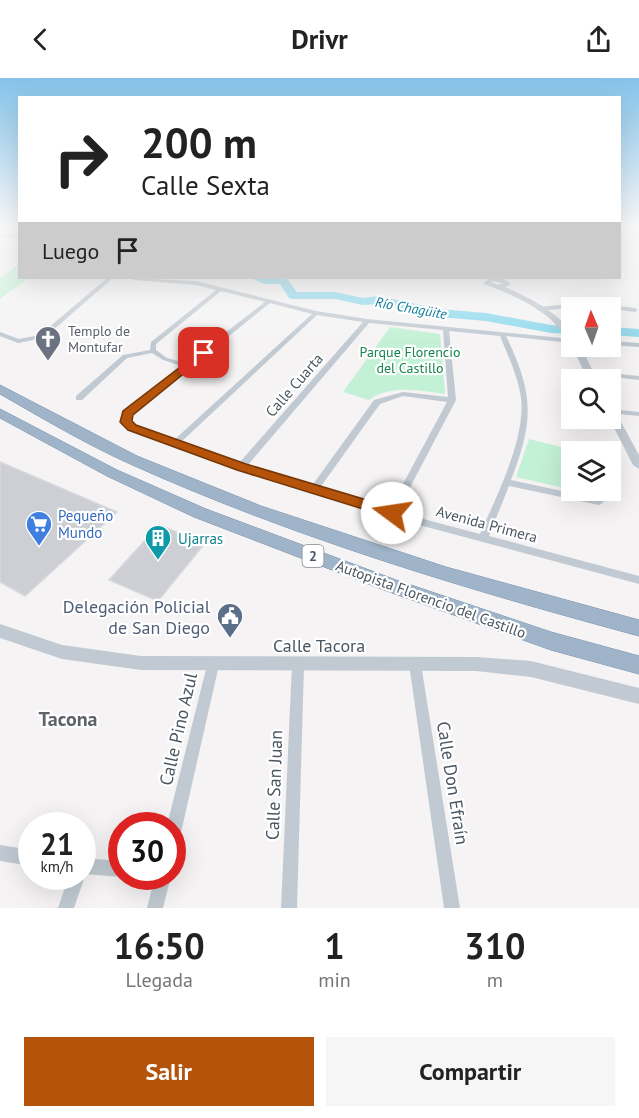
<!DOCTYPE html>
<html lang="es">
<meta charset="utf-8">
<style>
:root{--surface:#fff;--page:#f6f6f6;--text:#222;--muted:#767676;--accent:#b45309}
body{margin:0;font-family:"PT Sans",sans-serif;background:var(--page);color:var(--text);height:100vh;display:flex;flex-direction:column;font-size:22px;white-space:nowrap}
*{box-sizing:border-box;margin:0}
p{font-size:20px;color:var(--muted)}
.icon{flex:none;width:33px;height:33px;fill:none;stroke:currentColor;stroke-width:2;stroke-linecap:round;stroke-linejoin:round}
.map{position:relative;height:830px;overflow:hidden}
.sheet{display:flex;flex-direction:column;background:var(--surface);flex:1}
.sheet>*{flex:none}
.top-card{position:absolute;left:18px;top:18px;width:603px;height:183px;border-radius:0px;box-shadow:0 6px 24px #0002;background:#fff;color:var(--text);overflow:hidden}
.needle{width:39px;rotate:358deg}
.controls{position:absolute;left:561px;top:219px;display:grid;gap:12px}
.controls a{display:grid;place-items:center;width:60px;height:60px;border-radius:0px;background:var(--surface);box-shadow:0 6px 24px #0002;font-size:30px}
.speed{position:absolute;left:18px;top:734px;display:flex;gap:12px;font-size:30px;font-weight:700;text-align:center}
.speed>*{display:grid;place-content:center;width:78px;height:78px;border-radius:50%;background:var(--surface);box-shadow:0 6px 24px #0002;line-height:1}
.speed small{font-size:15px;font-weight:400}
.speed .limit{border:9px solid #d22;background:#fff;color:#111}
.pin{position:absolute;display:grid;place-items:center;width:51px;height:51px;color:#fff;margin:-26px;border-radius:12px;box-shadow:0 3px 9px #0006}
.me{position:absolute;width:66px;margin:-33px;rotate:284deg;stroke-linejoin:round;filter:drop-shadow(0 0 4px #0008)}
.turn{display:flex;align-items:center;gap:21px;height:126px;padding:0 24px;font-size:27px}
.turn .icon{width:78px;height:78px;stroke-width:2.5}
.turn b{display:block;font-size:42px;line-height:51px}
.then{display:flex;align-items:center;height:57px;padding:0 24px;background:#0003;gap:12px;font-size:22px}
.eta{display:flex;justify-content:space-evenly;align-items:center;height:102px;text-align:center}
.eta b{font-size:36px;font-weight:600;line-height:42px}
.primary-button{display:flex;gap:12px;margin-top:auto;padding:12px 24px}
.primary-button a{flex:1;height:69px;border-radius:0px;background:var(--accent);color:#fff;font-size:24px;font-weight:600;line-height:69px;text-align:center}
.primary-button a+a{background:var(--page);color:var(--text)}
header{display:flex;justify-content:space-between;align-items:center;height:78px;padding:0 24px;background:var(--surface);font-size:27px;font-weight:600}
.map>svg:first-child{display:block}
</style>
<header><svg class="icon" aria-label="back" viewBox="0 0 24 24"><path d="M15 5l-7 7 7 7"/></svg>Drivr<svg class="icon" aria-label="share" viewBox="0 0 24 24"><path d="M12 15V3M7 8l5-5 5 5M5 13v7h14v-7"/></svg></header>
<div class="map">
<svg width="639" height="830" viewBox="0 0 639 830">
<rect width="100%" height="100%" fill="#f5f3f3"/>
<path fill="#c3f1d5" d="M19,186L20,200H29L0,221V200Z
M390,249L440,256L445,316C419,313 391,306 369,322L343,314Z
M529,361L578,373L572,374V412L516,399Z"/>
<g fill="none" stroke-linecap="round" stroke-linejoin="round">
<path fill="#90daee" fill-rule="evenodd" d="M251,200L287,201L297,214H335L363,220L378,218L440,231L486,235L551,247L572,248V256L551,255L486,243L440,239L378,226L363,227L335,221H293L289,220L280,206H264Z
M610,249L639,251V259L610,257Z"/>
</g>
<path fill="#cdcfd5" stroke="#d7d9de" stroke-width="1.5" d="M0,384L117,434L25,518L0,504Z
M159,447L205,465L158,523L109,502Z"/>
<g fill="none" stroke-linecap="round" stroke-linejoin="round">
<g stroke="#7690ad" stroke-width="1">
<path id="trunk" d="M0,307L137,378L261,428L446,489L639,542V558C465,511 292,459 128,385C84,365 42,340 0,316Z
M0,331L117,392L206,431L396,502L551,554L639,578V596L551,572L384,512L194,439L107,398L0,340Z"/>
</g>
<path fill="#c1cad2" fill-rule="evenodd" d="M0,156L20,157V159L0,158Z
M107,200H113L44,260L18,265L0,258V254L19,261L40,257Z
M132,200L196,203L316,233L367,241L572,261V265L506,258C534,316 534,343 511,402L599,421L604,424L599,427L509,408L489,458L639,498V506L423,448L310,415L140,356L123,346L122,344L124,335L182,288L163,282L152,275L127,280L82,322H76V318L123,277L150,272L151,264L216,212L196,207L134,202ZM221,213L265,224L186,285L167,280L156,272V266ZM270,225L312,236L173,363L145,352L130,343L132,336ZM317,237L363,244L239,385L180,365ZM369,245L443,252L448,319L403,314L374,322L311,409L247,388ZM449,253L500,258C508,278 518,298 521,320C526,361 496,419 480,456L397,434L456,322ZM403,318L447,324L389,432L319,411L380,326Z
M589,224L635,230L638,232L635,234L589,228L539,233L536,231L539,229Z
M610,263L639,265V269L610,267Z
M589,293L639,298V302L587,296L586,295Z
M610,331L639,334V338L610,335Z
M298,580L302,582L304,586L297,830H281L292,586L294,582Z
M415,580L419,582L421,586L460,830H444L409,586L411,582Z
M213,581L217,583L219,587L180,759L177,764L172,766V747H167L207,587L209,583Z
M0,767L32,772V788L0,783Z
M82,780L122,783V798H124L122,799L84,796L85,798L74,830H58L69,798H82Z
M155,798H171L163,830H147Z"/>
<path fill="#c1cad2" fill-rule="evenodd" d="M490,200L504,201L511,206L505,209C529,219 555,233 572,254V262C563,257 556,246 548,239C529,224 506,214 484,206V204ZM493,203L502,205L498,207L491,204Z
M572,268H581L597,302H588Z
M610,330L615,333L639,377V391L633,387L609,340H610Z
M0,546L62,567L141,578L476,579L531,583L639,610V626L531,599L476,593L141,592L62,581L0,560Z"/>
<use href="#trunk" fill="#9fb4c9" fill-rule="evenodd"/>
</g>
<linearGradient id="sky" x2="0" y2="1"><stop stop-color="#85c3ea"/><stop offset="0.56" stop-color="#fafafa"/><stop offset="1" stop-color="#fafafa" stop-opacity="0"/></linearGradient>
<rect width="639" height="266" fill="url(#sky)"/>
<path fill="#b45309" stroke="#753606" stroke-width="1.5" d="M201,273L209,275L133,337L132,343L136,347L246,386L397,431L399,435L397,439L392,440L237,392L128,352L120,344L123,333Z"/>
<defs>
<g id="church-pin" transform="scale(1.35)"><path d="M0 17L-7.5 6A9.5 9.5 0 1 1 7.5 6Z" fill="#6b7280" stroke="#fff"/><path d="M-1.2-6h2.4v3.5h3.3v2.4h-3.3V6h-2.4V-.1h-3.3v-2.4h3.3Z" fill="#fff"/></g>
<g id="supermarket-pin" transform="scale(1.35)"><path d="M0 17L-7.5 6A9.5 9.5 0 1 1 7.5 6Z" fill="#3f7fe0" stroke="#fff"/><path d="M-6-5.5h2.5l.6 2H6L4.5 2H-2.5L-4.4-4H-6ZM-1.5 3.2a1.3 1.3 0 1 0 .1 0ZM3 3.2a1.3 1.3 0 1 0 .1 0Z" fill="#fff"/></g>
<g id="building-pin" transform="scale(1.35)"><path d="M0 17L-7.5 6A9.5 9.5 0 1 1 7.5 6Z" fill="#0f9aa8" stroke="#fff"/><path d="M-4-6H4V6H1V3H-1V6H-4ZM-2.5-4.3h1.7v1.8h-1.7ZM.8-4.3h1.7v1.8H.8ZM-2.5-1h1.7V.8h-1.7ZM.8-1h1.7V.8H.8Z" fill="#fff"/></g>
<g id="civic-pin" transform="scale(1.35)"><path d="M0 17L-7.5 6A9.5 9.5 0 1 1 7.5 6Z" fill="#5c6f8a" stroke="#fff"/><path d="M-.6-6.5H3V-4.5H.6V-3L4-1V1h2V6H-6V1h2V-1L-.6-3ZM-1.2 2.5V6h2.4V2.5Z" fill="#fff"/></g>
</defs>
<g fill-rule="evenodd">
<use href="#church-pin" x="48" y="261"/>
<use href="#supermarket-pin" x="39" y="446"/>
<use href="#building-pin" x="158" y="460"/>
<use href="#civic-pin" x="230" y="538"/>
</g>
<g text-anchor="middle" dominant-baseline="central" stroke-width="4.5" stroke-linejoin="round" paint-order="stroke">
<g font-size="14" font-style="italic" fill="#0c7c9b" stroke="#fff">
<text transform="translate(411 230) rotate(10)">Río Chagüite</text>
</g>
<g font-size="14" fill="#5b616d" stroke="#fff" text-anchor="start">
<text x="68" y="253">Templo de<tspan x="68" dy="16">Montufar</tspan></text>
</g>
<g font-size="14" fill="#17864f" stroke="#fff">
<text x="410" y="274">Parque Florencio<tspan x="410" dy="16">del Castillo</tspan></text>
</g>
<rect fill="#fff" stroke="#808990" stroke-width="1.5" x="302.5" y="467" width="21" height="22" rx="4.5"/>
<g font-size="14" font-weight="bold" fill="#4a5661">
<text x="313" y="478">2</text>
</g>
<g font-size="15" fill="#4a5661" stroke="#fff">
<text transform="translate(294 307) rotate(-49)">Calle Cuarta</text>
<text transform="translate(487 446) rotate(15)">Avenida Primera</text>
<text transform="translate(431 521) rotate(20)">Autopista Florencio del Castillo</text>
</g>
<g font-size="15" fill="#366cbe" stroke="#fff" text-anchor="start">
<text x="58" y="437">Pequeño<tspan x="58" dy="17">Mundo</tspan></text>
</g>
<g font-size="15" fill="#0d838f" stroke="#fff" text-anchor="start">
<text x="178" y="460">Ujarras</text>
</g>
<g font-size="18" fill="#4e5e75" stroke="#fff" text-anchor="end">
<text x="210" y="528">Delegación Policial<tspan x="210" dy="21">de San Diego</tspan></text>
</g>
<g font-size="18" fill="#4a5661" stroke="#fff">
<text x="319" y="567">Calle Tacora</text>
<text transform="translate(178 651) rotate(-77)">Calle Pino Azul</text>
<text transform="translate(453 705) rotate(81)">Calle Don Efraín</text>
<text transform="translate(274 707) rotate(-88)">Calle San Juan</text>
</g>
<g font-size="20" font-weight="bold" fill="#5f6368" stroke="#fff">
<text x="68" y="641">Tacona</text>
</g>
</g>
</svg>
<div class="controls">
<a><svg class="needle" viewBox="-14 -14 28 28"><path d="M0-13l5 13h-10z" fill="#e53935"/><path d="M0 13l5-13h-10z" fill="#767676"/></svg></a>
<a><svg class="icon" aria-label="search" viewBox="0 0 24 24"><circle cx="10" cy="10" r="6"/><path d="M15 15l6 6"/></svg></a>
<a><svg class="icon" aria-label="layers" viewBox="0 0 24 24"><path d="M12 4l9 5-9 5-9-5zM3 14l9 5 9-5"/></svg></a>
</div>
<div class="speed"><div>21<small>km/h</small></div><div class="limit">30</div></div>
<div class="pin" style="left:204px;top:275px;background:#d93025"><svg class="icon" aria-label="arrive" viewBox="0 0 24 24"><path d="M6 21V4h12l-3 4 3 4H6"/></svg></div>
<svg class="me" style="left:392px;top:435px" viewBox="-20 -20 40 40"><circle r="19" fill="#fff"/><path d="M0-13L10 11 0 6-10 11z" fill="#b45309"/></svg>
<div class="top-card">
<div class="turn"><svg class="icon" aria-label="right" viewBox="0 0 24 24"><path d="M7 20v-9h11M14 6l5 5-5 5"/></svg><div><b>200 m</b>Calle Sexta</div></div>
<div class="then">Luego<svg class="icon" aria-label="arrive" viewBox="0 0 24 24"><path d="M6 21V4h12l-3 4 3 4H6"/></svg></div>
</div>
</div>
<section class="sheet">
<div class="eta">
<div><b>16:50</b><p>Llegada</p></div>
<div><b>1</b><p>min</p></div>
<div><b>310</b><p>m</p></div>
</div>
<div class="primary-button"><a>Salir</a><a>Compartir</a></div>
</section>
